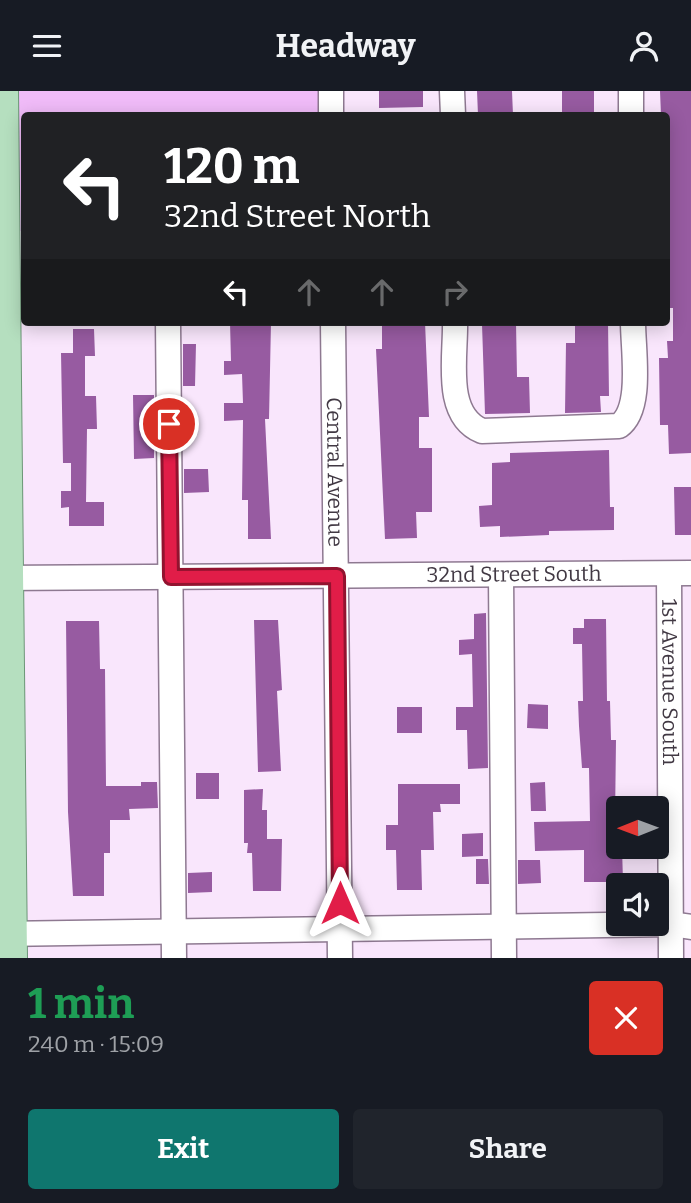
<!DOCTYPE html>
<meta charset="utf-8">
<style>
:root{--surface:#171b24;--page:#20242c;--text:#f1f3f6;--muted:#9ea1a6;--accent:#0f766e}
body{margin:0;font-family:Bitter,serif;background:var(--page);color:var(--text);height:100vh;display:flex;flex-direction:column;font-size:26px;white-space:nowrap}
*{box-sizing:border-box;margin:0}
p{font-size:23px;color:var(--muted)}
.icon{flex:none;width:38px;height:38px;fill:none;stroke:currentColor;stroke-width:2;stroke-linecap:round;stroke-linejoin:round}
.map{position:relative;height:867px;overflow:hidden}
.details{display:flex;flex-direction:column;background:var(--surface);flex:1}
.details>*{flex:none}
.banner{position:absolute;left:21px;top:21px;width:649px;height:214px;border-radius:7px;box-shadow:0 4px 18px #0003;background:#202124;color:#fff;overflow:hidden}
.needle{width:46px;rotate:269deg}
.tools{position:absolute;left:606px;top:705px;display:grid;gap:14px}
.tools a{display:grid;place-items:center;width:63px;height:63px;border-radius:7px;background:var(--surface);box-shadow:0 4px 18px #0003;font-size:35px}
.pin{position:absolute;display:grid;place-items:center;width:60px;height:60px;color:#fff;margin:-30px;border:4px solid #fff;border-radius:50%;box-shadow:0 2px 7px #0007}
.me{position:absolute;width:77px;margin:-38px;rotate:0deg;stroke-linejoin:round;filter:drop-shadow(0 0 5px #0008)}
.turn{display:flex;align-items:center;gap:24px;height:147px;padding:0 28px;font-size:32px}
.turn .icon{width:91px;height:91px;stroke-width:2.5}
.turn b{display:block;font-size:49px;line-height:60px}
.lanes{display:flex;align-items:center;height:66px;padding:0 28px;background:#0003;justify-content:center;gap:35px;direction:ltr}
.lanes .off{opacity:.35}
.round{display:grid;place-items:center;flex:none;width:74px;height:74px;border-radius:7px;background:var(--page)}
.headline{display:flex;align-items:center;justify-content:space-between;height:119px;padding:0 28px}
h1{font-size:42px;font-weight:700;line-height:52px;color:#1e9e55}
.cta{display:flex;gap:14px;margin-top:auto;padding:14px 28px}
.cta a{flex:1;height:80px;border-radius:7px;background:var(--accent);color:#fff;font-size:28px;font-weight:700;line-height:80px;text-align:center}
.cta a+a{background:var(--page);color:var(--text)}
header{display:flex;justify-content:space-between;align-items:center;height:91px;padding:0 28px;background:var(--surface);font-size:32px;font-weight:700}
.map>svg:first-child{display:block}
</style>
<header><svg class="icon" aria-label="menu" viewBox="0 0 24 24"><path d="M4 6h16M4 12h16M4 18h16"/></svg>Headway<svg class="icon" aria-label="person" viewBox="0 0 24 24"><circle cx="12" cy="8" r="4"/><path d="M4 21q1-7 8-7t8 7"/></svg></header>
<div class="map">
<svg width="691" height="867" viewBox="0 0 691 867">
<rect width="100%" height="100%" fill="#f9e6fc"/>
<path fill="#f0bbf8" d="M3,0H331V24H24V140H3Z"/>
<path fill="#975ba1" d="M379,0H423V16L379,17Z
M477,0H512L513,24H478Z
M562,0H594V24H562Z
M660,0H691V362L669,363L668,334H660L659,267H668L667,250H673V217H667L669,51L667,24H661Z
M230,231H271L269,328H265L271,448H248V409H242L243,329L224,330V312H243L242,283L224,284V270H231Z
M382,231H425L429,326H419V357H432V421H416L417,447L385,448L376,258H382Z
M608,231L609,305H600L601,321L565,322L566,252H575V232Z
M516,232L517,286H529L530,322L485,323L482,233Z
M73,238H94L95,265H85V305H96L97,338H87L86,411H104V435H69V416L61,417V400H71V372H63L61,262H73Z
M183,253H196L195,295H183Z
M133,304H154V367L134,368Z
M609,359L610,416H614V439L549,440V444L500,446V435L480,436L479,415L492,414V372L510,371V362Z
M184,378H208L209,401L184,402Z
M674,396H691V444H675Z
M486,522L488,677L468,678L467,639H456V616H473L472,563L459,564V549L474,548V523Z
M584,528H606L607,610H610L611,649H616L615,730H618V756H622L623,791H584V759L535,760L534,731L590,730L589,677H582L579,635L578,610H583L582,553H573V537H584Z
M254,529H278L282,599L277,600L281,680L258,681Z
M66,530H99L100,578H105L106,695H141V691H157L158,717L129,718L130,729H110V762H104V805H73L68,721Z
M528,613L548,614V638L527,637Z
M397,616H422V642H397Z
M196,682H219V708H196Z
M545,691L546,720H531L530,692Z
M398,693H460V713H440L441,721H433L434,759H421L422,799H397L396,759H386V734H398Z
M263,698L262,719H267V748H282L281,800H253L252,762H247L248,752H244V699Z
M483,742V765L462,766V743Z
M476,768H488L489,793H476Z
M518,769H540L541,792L518,793Z
M212,781V801L188,802V782Z"/>
<g fill="none" stroke-linecap="round" stroke-linejoin="round">
<g stroke="#8e7991" stroke-width="27">
<g id="minor">
<path d="M331,0V24"/>
<path d="M452,0L453,24"/>
<path d="M631,0V24"/>
<path d="M168,231L174,867"/>
<path id="s1" d="M333,231L340,867"/>
<path d="M455,231C456,265 443,324 482,340L619,335C643,318 633,260 633,231"/>
<path id="s2" d="M669,483L671,867"/>
<path d="M501,484L504,867"/>
<path id="s3" d="M0,487L691,482"/>
<path d="M0,843L671,833L691,836"/>
</g>
</g>
<g stroke="#6d9678" stroke-width="32">
<path id="major" d="M3,0L12,867"/>
</g>
<use href="#minor" stroke="#fff" stroke-width="24"/>
<use href="#major" stroke="#b5dfbf" stroke-width="30"/>
</g>
<g fill="none" stroke-linecap="round" stroke-linejoin="round">
<g stroke="#92132f" stroke-width="18">
<path id="route" d="M169,333L171,486L337,485L340,812"/>
</g>
<use href="#route" stroke="#e11d48" stroke-width="12"/>
</g>
<g text-anchor="middle" dominant-baseline="central" stroke-width="7" stroke-linejoin="round" paint-order="stroke">
<g font-size="21" fill="#413843" stroke="#fdf9fe">
<text stroke="none"><textPath href="#s1" startOffset="150">Central Avenue</textPath></text>
<text stroke="none"><textPath href="#s3" startOffset="514">32nd Street South</textPath></text>
<text stroke="none"><textPath href="#s2" startOffset="108">1st Avenue South</textPath></text>
</g>
</g>
</svg>
<div class="tools">
<a><svg class="needle" viewBox="-14 -14 28 28"><path d="M0-13l5 13h-10z" fill="#e53935"/><path d="M0 13l5-13h-10z" fill="#9ea1a6"/></svg></a>
<a><svg class="icon" aria-label="sound" viewBox="0 0 24 24"><path d="M4 9h4l5-4v14l-5-4H4zM17 9q2 3 0 6"/></svg></a>
</div>
<div class="pin" style="left:169px;top:333px;background:#d93025"><svg class="icon" aria-label="arrive" viewBox="0 0 24 24"><path d="M6 21V4h12l-3 4 3 4H6"/></svg></div>
<svg class="me" style="left:340px;top:812px" viewBox="-20 -20 40 40"><path d="M0-17L14 15 0 8-14 15z" fill="#e11d48" stroke="#fff" stroke-width="4"/></svg>
<div class="banner">
<div class="turn"><svg class="icon" aria-label="left" viewBox="0 0 24 24"><path d="M17 20v-9H6M10 6l-5 5 5 5"/></svg><div><b>120 m</b>32nd Street North</div></div>
<div class="lanes"><svg class="icon" aria-label="left" viewBox="0 0 24 24"><path d="M17 20v-9H6M10 6l-5 5 5 5"/></svg><svg class="icon off" aria-label="ahead" viewBox="0 0 24 24"><path d="M12 20V5M6 11l6-6 6 6"/></svg><svg class="icon off" aria-label="ahead" viewBox="0 0 24 24"><path d="M12 20V5M6 11l6-6 6 6"/></svg><svg class="icon off" aria-label="right" viewBox="0 0 24 24"><path d="M7 20v-9h11M14 6l5 5-5 5"/></svg></div>
</div>
</div>
<section class="details">
<div class="headline"><div><h1>1 min</h1><p>240 m · 15:09</p></div><a class="round" style="background:#d93025;color:#fff"><svg class="icon" aria-label="close" viewBox="0 0 24 24"><path d="M6 6l12 12M18 6L6 18"/></svg></a></div>
<div class="cta"><a>Exit</a><a>Share</a></div>
</section>
